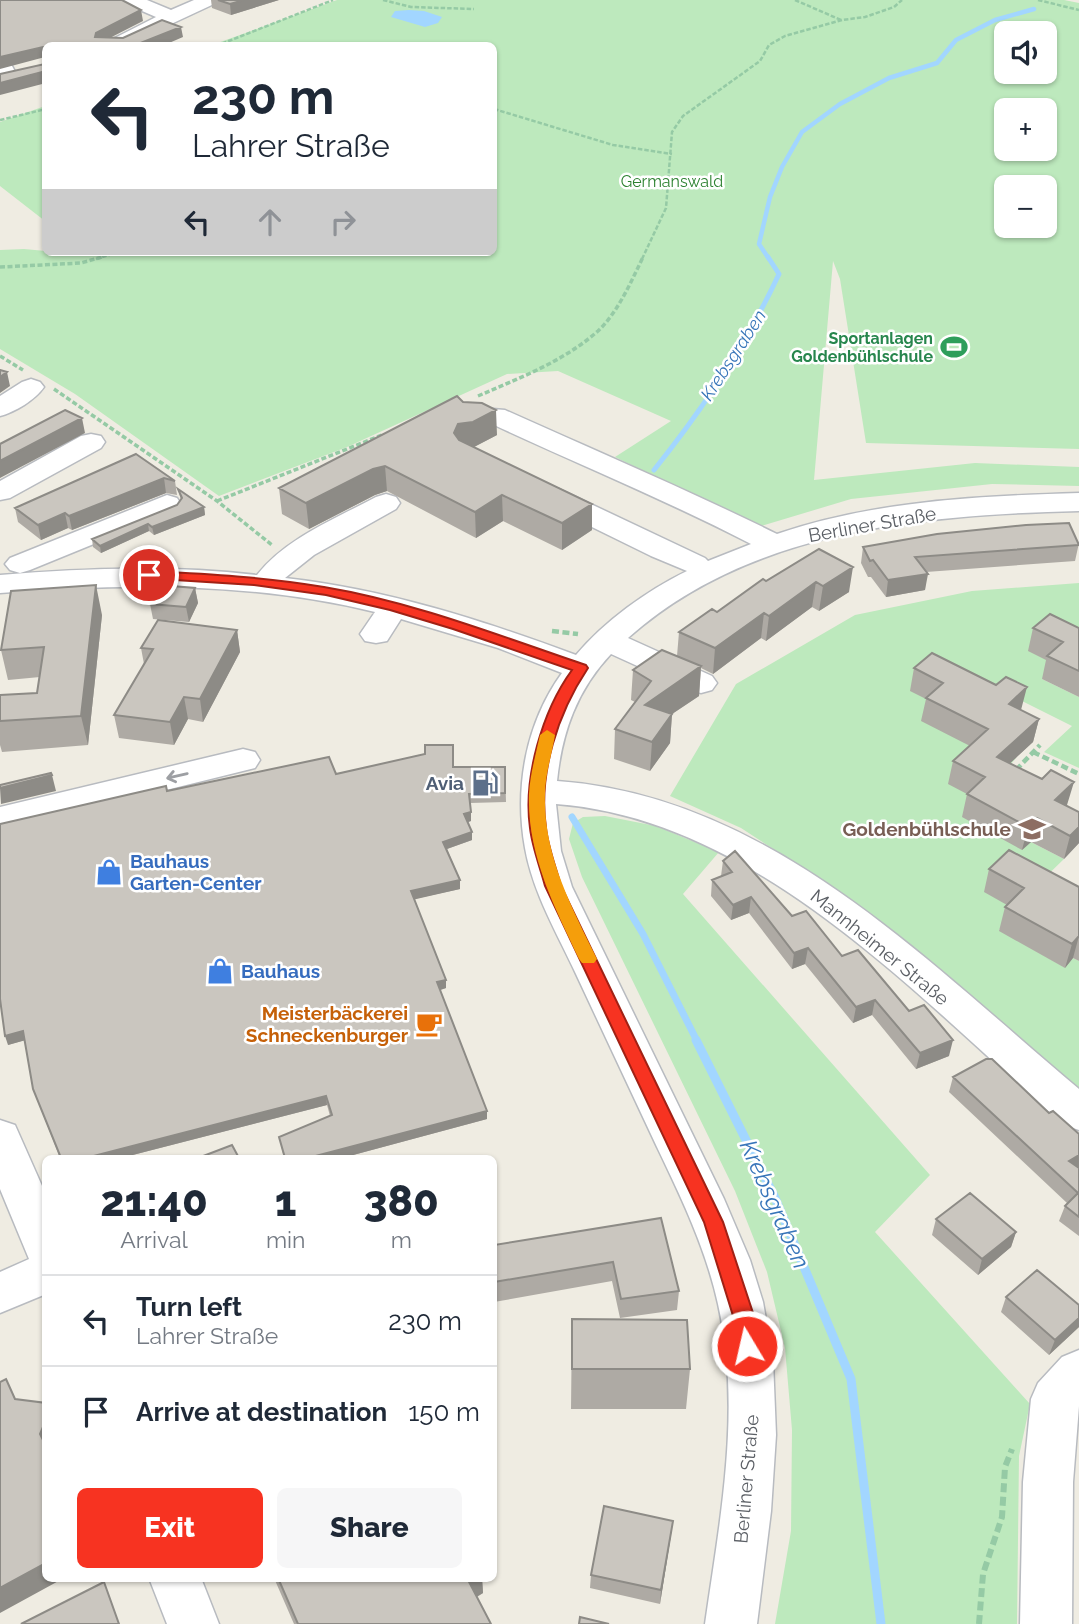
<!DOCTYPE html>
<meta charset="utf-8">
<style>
:root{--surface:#fff;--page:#f6f6f7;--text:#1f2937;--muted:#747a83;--line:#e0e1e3;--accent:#f73321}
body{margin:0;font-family:Raleway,sans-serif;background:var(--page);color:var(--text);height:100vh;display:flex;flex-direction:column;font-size:26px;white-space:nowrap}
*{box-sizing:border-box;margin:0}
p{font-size:23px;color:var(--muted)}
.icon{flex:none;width:38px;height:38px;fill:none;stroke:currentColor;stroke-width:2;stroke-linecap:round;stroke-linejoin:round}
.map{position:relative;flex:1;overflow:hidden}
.details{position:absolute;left:42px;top:1155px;width:455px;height:427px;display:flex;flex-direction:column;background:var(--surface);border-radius:10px;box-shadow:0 2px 5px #0004}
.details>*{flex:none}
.top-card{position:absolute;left:42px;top:42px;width:455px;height:214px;border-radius:10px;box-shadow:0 2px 5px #0004;background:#fff;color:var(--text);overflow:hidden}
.tools{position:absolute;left:994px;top:21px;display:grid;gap:14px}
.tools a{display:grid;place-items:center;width:63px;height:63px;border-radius:10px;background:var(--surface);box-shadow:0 2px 5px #0004;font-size:35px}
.pin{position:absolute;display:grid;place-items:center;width:60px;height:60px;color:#fff;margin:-30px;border:4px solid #fff;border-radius:50%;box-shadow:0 2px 7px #0007}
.me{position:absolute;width:77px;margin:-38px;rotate:351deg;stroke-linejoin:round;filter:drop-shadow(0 0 5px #0008)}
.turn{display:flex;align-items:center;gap:24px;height:147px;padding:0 35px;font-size:32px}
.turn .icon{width:91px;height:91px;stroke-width:2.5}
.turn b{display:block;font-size:49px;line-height:60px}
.lanes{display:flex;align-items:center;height:66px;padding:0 35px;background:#0003;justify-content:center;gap:35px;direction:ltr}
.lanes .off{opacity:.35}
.eta{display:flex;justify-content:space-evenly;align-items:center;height:119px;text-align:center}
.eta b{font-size:42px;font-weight:800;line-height:49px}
.button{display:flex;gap:14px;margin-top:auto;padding:14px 35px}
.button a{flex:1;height:80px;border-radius:10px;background:var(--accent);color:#fff;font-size:28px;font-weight:800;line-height:80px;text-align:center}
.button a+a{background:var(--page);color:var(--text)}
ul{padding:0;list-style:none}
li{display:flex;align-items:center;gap:21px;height:91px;padding:0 35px;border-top:2px solid var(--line)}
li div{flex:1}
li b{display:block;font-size:26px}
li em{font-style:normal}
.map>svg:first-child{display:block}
</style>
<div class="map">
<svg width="1079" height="1624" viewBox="0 0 1079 1624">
<rect width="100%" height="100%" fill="#efece2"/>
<path fill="#bde9bd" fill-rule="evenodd" d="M337,0H1064L1079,3V449L866,443L840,279L833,261L814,480L975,463L1079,467V486L992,484L851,499L758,527L615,457L671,421L558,371L507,374L347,447L219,496L75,394L0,349V250L24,249L89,255L86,252H494V46L212,45ZM1006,33H1045V72H1006ZM1006,110H1045V149H1006ZM1006,187H1045V226H1006Z
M45,106H46L45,221L0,186V122Z
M1079,583V653L1057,665L1042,679L1079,697V768L1044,752L1072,726L984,682L939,706L1016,758L980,800L1031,842L1064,859L1033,889L999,930L1064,967L1073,958L1079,961V1091L835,889L741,828L670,796L736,684L855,615L972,591Z
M605,816L656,826L719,852L683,894L930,1175L875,1232L1030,1404L1019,1456L1017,1624H775L791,1531L792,1430L785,1348L767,1272L735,1191L582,877L569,839L573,823L583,817Z"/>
<path fill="#a2d6ff" d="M409,10L424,11L442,17L438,23L425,27L391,17L395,11Z"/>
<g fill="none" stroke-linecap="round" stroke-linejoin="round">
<path stroke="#a2d6ff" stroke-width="4.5" d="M769,259L759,244L770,197L782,167L802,132L840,104L889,78L937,63L956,40L995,20L1034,9"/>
<path stroke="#a2d6ff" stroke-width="5" d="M654,470C703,409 746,345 779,274L768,257"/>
<path stroke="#a2d6ff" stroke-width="7" d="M572,817L643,934L697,1041"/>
<path stroke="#a2d6ff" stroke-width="9" d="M696,1040L775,1198L851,1379L881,1624"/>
<g stroke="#b8bbc0" stroke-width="3">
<path id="minor" d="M123,0H147L171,10L194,0H217L214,4L124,46H99L156,17L126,4Z
M0,55L7,57L17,75L14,79H0Z
M31,379L40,382L44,387C35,400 15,412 0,416V396L22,382Z
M481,408L505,410C596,451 688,490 777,534C873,501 979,496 1079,493V511C923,515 750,529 628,638L712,676L717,683L712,690L701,693L690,690L611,654C577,690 562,732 557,781C769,796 925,960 1079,1089V1130L1064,1125C919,999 758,819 556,804L561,851L572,887L724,1199L750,1260L763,1302L773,1360L776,1435L771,1511L757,1624H705C720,1519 742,1409 718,1304C706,1249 681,1197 657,1147C630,1089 603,1032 576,974C557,933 533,893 525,848C514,787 526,723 562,673L498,648L401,619L387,641L376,643L365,641L360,634L375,612C252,582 125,583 0,593V575C86,568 171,565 257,575C286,538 335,519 376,497L386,494L396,497L400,503L396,509L314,555L285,578C385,589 482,620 576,655C605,621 646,591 687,571L651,556L539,501L535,495L539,489L549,487L559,489L705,558L708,561L751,544C666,500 578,464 492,424L473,427L464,425L460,419L464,413Z
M91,434L101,436L105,442L101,448L10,498L0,500V481L81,436Z
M167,495L177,498L181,504L177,510L30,570L20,573L10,570L5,564L10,558Z
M243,749L255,752L260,760L255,768L0,831V807Z
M0,1120L15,1125L46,1195V1294L0,1313V1272L29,1259L0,1189Z
M1079,1350V1406L1073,1482L1072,1624H1020L1023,1482L1031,1399L1038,1383L1062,1357Z
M149,1578H201L219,1624H167Z"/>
</g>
<path stroke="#95caa5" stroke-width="2.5" stroke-dasharray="4.5 2" stroke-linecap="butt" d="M383,0L411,7L474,9
M795,0L841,20
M1038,0L1079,10
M216,46L333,0
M494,109L613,145L672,154
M0,120L46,109
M96,259L119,252
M642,259L666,208L672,132L683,116L760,61L769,45L785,36L842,20L865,17L894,7L902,0"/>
<path stroke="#95caa5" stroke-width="3.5" stroke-dasharray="5 2.5" stroke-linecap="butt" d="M0,267L81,263L102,257
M0,356L23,370
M54,389L217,501L272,545
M478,396C519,378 563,362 598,331C618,312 631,282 643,257
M217,501L382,435"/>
<path stroke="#95caa5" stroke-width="4.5" stroke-dasharray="7 3.5" stroke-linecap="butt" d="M552,631L578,634
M1033,752L1079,774
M1016,770L1040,745"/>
<path stroke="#95caa5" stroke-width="6" stroke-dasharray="9 4.5" stroke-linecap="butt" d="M979,1624L983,1574L1002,1517L1005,1467L1012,1449"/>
<use href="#minor" fill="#fff" fill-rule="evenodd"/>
</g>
<path fill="#aeaaa4" d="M211,0H279L231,15L212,8Z
M463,402L497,435L474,447L592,530L562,550L503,521L476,538L387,491L375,495L309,529L282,514L279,488Z
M136,454L175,481L177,495L166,493L72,530L68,528L41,540L18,522L15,508Z
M178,489L204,507L205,515L154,535L149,531L101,553L93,547L92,539L177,505L181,500Z
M1079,543L1075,561L926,572L925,590L886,597L871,577H868L861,563L863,547Z
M819,549L849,592L819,611L812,607L766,641L761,638L713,674L701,668L699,696L672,714L670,743L650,771L614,759L615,729L635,702L631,700L633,670L677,656L679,632L717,612L766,581Z
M195,588L198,603L189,622L153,619L150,604Z
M102,615L88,745L2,752L0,745V695L37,693L40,677L8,680L1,650Z
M1033,628H1079V697L1042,679L1046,660L1028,651Z
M237,630L240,652L203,722L188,719L174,745L119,738L114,715L144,664L141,648Z
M914,668L1021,710L1039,719L1033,742L1010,763L1067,805L1066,806L1079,812V843L1064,859L1031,842L1022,850L962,817L967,794L948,784L953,761L970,746L921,721L926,699L910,691Z
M453,745V767H505L506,802L470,803L471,821L468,822L472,832V840L447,849L460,880V889L414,899L446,988L440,990L487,1111V1119L342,1158H284L279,1137L330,1116L327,1105L121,1158H60L33,1089L25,1040L8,1045L167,791L336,774L425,754Z
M723,861L909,1011L949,1056L916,1069L872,1015L853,1023L805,964L792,969L749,913L731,920L711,896L712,880L721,876Z
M989,869L1079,887V961L1073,958L1065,968L999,931L1005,907L1007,905L984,892Z
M953,1077L1049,1113L1079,1134V1167H1078L1079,1168V1236L1059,1221L1065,1206L1067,1203L949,1092Z
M661,1218L679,1291L677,1310L620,1318L612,1281L494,1302V1245Z
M936,1219L1016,1232L1011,1247L978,1275L932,1235Z
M1006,1297L1079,1305V1327L1049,1355L1001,1312Z
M572,1319L690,1369L686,1409H571Z
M671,1535L660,1604L590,1588L591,1575Z
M274,1578H482L483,1593L477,1597L491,1624H294Z"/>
<path fill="#8d8b86" d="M244,0H279L231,15L230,4Z
M141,10L143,21L98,44L95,37L96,33Z
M181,27L183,37L162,46H133Z
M43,47L45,57L0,69V57Z
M46,71V83L0,95V83Z
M7,372L10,386L0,393V377Z
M496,410L497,435L474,447L459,450L454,433L458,424Z
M82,418L85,433L0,478V461Z
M385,466L387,491L375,495L309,529L306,503L373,469Z
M164,478L166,493L72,530L69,516Z
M502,495L503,521L476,538L475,512Z
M592,504V530L562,550V523Z
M204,507L205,515L154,535L152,527Z
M65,513L68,528L41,540L38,525Z
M148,524L149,531L101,553L100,546Z
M853,567L849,592L819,611L823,586Z
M928,574L925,590L886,597L888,580Z
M816,582L812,607L766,641L769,616Z
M96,585L102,615L88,745L81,716Z
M195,588L198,603L189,622L186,607Z
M764,613L761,638L713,674L715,648Z
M237,630L240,652L203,722L200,699Z
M701,666L699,696L672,714L670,743L650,771L652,742L645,705Z
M1027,687L1021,710L1009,704Z
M184,697L188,719L174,745L170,722Z
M1039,719L1033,742L992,780L997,757Z
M52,775L56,791L1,804L0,788Z
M1074,782L1067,805L1049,824L1055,800Z
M471,812V821L465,823L464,814Z
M1037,818L1031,842L1022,850L1028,827Z
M1079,827V843L1064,859L1070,836Z
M472,832V840L444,850L443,842Z
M460,880V889L412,900L411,891Z
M751,897L749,913L731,920L733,905Z
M1079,936L1073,958L1065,968L1072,944Z
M808,948L805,964L792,969L794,953Z
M446,980V988L437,991V982Z
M875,1000L872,1015L853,1023L856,1007Z
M23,1031L26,1040L8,1045L5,1036Z
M953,1040L949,1056L916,1069L920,1053Z
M326,1096L327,1105L121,1158H86Z
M487,1111V1119L342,1158H308Z
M1079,1155V1167L1064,1177L1069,1161Z
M1016,1232L1011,1247L978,1275L982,1259Z
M1079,1318V1327L1049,1355L1055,1340Z
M46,1420V1447L40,1434Z
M673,1521L671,1535L660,1604L661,1590Z
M46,1563V1578H64L0,1613V1588Z
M470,1578H482L483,1593L469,1601L468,1580Z"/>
<path fill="#cac6bf" stroke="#8d8b86" stroke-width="2" d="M0,0H122L141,10L96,33L95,37L123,38L162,20L181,27L133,46H46V48L43,47L0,57Z
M218,0H244L230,4Z
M46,57V71L0,83V74L45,64Z
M0,370L7,372L0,377Z
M457,396L463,402L482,403L496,410L473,422L458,424L454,433L459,440L592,504L562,523L502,495L475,512L385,466L373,469L306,503L279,488Z
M65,410L82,418L0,461V444Z
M136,454L175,481L164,478L69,516L65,513L38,525L15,508Z
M178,489L204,507L152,527L148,524L100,546L92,539L177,505L182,498Z
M1069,523L1079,545L915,557L928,574L888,580L873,560L870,561L863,547L937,534L1026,525Z
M819,549L853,567L823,586L816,582L769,616L764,613L715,648L679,632L712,609L717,612L763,579L766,581Z
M96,585L81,716L0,721V695L37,693L44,647L1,650L11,591Z
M159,585L195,588L186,607L150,604Z
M1050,614L1079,628V671L1047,656L1063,642L1033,628Z
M158,620L237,630L200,699L184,697L170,722L114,715L153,649L141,648Z
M662,650L701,666L645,705L672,714L652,742L615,729L651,681L633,670Z
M932,653L996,685L1006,677L1027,687L1009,704L1039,719L997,757L1042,779L1051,770L1074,782L1055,800L1079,812V827L1070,836L1037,818L1028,827L967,794L985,777L953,761L988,729L926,698L943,683L914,668Z
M425,745H453V767H505V793L469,794L471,812L464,814L472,832L443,842L460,880L411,891L446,980L437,982L487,1111L308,1158H285L279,1137L332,1115L326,1096L86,1158H61L33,1089L23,1031L5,1036L0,999V824L166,786L167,791L329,757L336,774L425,754Z
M51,773L52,775L0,788V785Z
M1009,850L1079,887V936L1072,944L1005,907L1024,888L989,869Z
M735,851L792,916L806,911L842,956L858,950L909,1011L924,1005L953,1040L920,1053L875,1000L856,1007L808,948L794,953L751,897L733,905L712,880L732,872L723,861Z
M986,1059H992L1049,1113L1053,1111L1079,1134V1155L1069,1161L1079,1168V1217L1065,1206L1078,1193L953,1077Z
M232,1145L239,1158H198Z
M970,1193L1016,1232L982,1259L936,1219Z
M661,1218L679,1291L621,1299L613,1262L494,1282V1245Z
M1037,1270L1079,1305V1318L1055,1340L1006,1297Z
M572,1319L687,1320L690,1369H572Z
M6,1379L15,1399L46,1403V1420L40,1434L46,1446V1563L0,1588V1382Z
M604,1506L673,1521L661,1590L591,1575Z
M278,1578H470L468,1580L491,1624H298Z
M104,1582L119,1624H21Z
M580,1617L609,1624H579Z"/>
<defs><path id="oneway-shaft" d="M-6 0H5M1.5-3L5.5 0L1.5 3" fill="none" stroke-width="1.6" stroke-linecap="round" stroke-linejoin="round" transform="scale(1.75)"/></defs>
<use stroke="#9d9fa3" href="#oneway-shaft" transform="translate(177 776) rotate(167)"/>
<path fill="#f73321" stroke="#a12115" stroke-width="2" d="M149,571C207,574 266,577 324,587C414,602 500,636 586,665L588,668C558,713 538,773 546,828C548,847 556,867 561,886L723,1222L755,1319L758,1346L755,1353L747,1355L740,1353L734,1319L704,1222L545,886C540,867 532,847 530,828C523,778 542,711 572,670L453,629L390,610L326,595L254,585L144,578V572Z"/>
<path fill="#f59e0b" d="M547,730L555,735C552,754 545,775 545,794C543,854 571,906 597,959L594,963H582L579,959C554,906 527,854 529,794C530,774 536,754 540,735Z"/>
<defs>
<g id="stadium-bare" transform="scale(2.1)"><path d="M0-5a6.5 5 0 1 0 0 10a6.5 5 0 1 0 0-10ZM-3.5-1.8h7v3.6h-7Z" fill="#2e9e5b" stroke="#fff" stroke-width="2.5" paint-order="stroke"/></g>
<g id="fuel-bare" transform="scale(2.1)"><path d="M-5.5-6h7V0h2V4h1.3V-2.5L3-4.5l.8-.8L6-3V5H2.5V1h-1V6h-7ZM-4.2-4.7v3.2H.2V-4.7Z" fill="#5c6f8a" stroke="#fff" stroke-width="2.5" paint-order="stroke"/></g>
<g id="school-bare" transform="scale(2.1)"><path d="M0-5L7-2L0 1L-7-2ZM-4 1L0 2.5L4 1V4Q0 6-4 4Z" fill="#8d6e63" stroke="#fff" stroke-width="2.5" paint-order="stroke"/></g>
<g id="shop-bare" transform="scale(2.1)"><path d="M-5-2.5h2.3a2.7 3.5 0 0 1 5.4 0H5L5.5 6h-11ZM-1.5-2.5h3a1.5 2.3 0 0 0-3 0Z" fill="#3f7fe0" stroke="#fff" stroke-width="2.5" paint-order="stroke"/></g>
<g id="cafe-bare" transform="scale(2.1)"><path d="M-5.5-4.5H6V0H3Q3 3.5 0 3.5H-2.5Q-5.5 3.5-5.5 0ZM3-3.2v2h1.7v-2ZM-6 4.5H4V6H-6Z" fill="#e8710a" stroke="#fff" stroke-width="2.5" paint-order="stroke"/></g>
</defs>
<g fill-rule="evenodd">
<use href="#stadium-bare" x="954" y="347"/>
<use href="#fuel-bare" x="485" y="783"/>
<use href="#school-bare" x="1032" y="829"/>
<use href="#shop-bare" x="109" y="872"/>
<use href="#shop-bare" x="220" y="971"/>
<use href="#cafe-bare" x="429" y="1024"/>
</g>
<g text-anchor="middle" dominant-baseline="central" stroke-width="5" stroke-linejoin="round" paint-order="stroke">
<g font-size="16" fill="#2d8231" stroke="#fff">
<text x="672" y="181">Germanswald</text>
</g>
<g font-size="16" font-weight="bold" fill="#27864d" stroke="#fff" text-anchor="end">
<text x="933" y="338">Sportanlagen<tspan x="933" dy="18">Goldenbühlschule</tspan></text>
</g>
<g font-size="18" font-style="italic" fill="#3775b9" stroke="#fff">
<text transform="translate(733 355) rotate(-57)">Krebsgraben</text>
</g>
<g font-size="19" fill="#5b5f65" stroke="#fff">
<text transform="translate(872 524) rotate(-10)">Berliner Straße</text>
<text transform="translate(880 947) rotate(39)">Mannheimer Straße</text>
<text transform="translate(746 1479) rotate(-85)">Berliner Straße</text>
</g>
<g font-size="19" font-weight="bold" fill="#4e5e75" stroke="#fff" text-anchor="end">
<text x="464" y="783">Avia</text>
</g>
<g font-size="19" font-weight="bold" fill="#785e54" stroke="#fff" text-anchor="end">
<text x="1011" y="829">Goldenbühlschule</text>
</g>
<g font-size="19" font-weight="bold" fill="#366cbe" stroke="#fff" text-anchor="start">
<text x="130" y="861">Bauhaus<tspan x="130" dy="22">Garten-Center</tspan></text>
<text x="241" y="971">Bauhaus</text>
</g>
<g font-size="19" font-weight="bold" fill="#c56008" stroke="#fff" text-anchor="end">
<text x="408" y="1013">Meisterbäckerei<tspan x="408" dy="22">Schneckenburger</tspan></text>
</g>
<g font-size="24" font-style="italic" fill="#3775b9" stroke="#fff">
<text transform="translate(775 1204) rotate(66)">Krebsgraben</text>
</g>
</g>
</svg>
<div class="tools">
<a><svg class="icon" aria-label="sound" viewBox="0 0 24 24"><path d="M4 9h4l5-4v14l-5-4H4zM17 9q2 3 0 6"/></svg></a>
<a>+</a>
<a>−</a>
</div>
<div class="pin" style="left:149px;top:575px;background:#d93025"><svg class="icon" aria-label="arrive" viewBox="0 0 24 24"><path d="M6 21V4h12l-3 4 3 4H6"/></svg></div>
<svg class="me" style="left:747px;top:1346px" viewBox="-20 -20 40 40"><circle r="17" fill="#f73321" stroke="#fff" stroke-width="3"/><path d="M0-11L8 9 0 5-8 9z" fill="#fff"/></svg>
<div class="top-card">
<div class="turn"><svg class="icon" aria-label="left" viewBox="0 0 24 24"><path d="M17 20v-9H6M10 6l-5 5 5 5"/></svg><div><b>230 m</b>Lahrer Straße</div></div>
<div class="lanes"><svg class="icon" aria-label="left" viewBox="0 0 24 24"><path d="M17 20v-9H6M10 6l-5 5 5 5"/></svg><svg class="icon off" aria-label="ahead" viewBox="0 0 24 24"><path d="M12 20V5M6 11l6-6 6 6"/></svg><svg class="icon off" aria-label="right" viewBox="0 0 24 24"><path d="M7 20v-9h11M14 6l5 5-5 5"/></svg></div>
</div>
<section class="details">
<div class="eta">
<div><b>21:40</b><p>Arrival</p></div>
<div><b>1</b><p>min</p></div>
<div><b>380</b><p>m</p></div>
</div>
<ul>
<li><svg class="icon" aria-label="left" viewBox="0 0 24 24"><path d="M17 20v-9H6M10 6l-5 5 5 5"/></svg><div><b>Turn left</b><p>Lahrer Straße</p></div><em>230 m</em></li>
<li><svg class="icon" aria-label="arrive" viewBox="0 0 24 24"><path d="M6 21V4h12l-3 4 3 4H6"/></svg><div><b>Arrive at destination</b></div><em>150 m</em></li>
</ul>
<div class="button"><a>Exit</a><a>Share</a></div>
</section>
</div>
